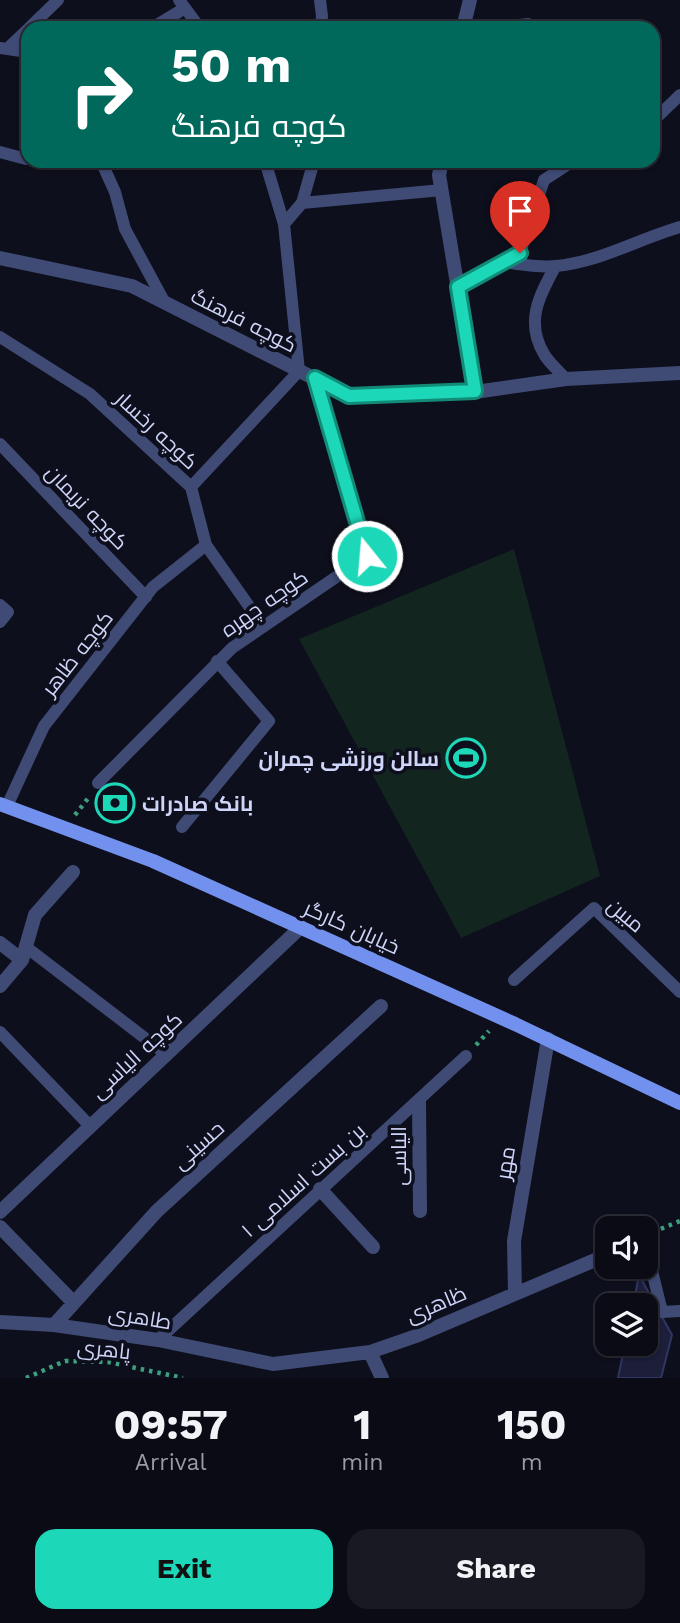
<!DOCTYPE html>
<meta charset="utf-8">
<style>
:root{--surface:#0a0b15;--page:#181922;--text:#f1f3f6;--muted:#999ba0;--line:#2a2b34;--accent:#1cd8b8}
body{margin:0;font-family:"Work Sans",Cairo,sans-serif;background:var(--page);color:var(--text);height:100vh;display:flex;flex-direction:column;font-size:26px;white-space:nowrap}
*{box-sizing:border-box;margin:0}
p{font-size:23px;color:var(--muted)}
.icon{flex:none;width:38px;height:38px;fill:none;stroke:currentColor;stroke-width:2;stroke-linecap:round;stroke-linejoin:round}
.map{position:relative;height:1378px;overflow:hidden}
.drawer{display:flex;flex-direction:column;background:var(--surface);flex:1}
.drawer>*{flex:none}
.top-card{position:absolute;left:21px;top:21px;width:639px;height:147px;border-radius:21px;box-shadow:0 2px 5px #0004,0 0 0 2px var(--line);background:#00695c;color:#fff;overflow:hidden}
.tools{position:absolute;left:595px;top:1216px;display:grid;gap:14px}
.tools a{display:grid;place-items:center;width:63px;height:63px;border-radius:14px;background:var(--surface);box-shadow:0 2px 5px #0004,0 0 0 2px var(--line);font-size:35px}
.pin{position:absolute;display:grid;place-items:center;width:60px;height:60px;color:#fff;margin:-72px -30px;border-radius:50% 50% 50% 0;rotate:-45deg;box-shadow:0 0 7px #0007}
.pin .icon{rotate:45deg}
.me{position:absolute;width:77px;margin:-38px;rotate:343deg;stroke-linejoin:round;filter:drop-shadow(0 0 5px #0008)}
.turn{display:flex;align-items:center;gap:24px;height:147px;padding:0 35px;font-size:32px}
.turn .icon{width:91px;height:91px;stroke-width:2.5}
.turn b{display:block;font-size:49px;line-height:60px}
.eta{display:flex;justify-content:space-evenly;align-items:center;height:119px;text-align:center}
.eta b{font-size:42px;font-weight:700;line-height:49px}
.cta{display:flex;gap:14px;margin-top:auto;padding:14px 35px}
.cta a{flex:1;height:80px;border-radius:21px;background:var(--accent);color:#111;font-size:28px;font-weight:700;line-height:80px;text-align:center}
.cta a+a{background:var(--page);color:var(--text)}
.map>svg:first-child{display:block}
</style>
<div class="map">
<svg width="680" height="1378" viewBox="0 0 680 1378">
<rect width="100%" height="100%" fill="#0e0f1c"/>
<path fill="#12251f" d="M514,549L600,876L461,938L299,639Z"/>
<path fill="#1c1e3a" stroke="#313563" stroke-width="2" d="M639,1275L672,1335L661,1378H618L625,1344H646V1306H633Z"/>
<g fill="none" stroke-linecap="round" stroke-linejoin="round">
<path stroke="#3ca07f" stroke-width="4.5" stroke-dasharray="3.5 5" stroke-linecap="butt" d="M75,815L89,797
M476,1045L489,1031
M653,1232L680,1221
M26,1378L65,1361L108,1362L183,1378"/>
<path stroke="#3f4b75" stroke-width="12" d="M179,0L200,28
M320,0L322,16L321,28
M29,28L58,0
M152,28L185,8
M491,28L528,24
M0,48L21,51L28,56
M7,49L28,29
M653,121L680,95
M0,152L26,159
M101,161L115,192L125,229L165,303
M302,203L442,190
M284,224L302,203L314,161
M502,262C519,264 539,268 556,266C600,262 638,239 680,227
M555,267C539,296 525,322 544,354C549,363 559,371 566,379
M458,287L520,253L544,180L573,161
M0,337L90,394L191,487L206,545L263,626
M0,444L146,597
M191,487L299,371L284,224L265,161
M0,605L8,612L0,622
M98,783L232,648L367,556L315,378
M7,806L44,726L153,587L206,545
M182,827L269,721L217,661
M26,947L167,1055
M514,980L594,908L680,992
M0,1032L91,1127
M646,1246L662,1312L680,1311
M158,1340L466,1056"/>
<path stroke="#3f4b75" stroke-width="14" d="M463,28L470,0
M442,161L439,175L475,392
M0,258L132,286L349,396L475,392L566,379L680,373
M0,943L22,960
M0,986L22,960L35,915L73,872
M419,1102L420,1211
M320,1189L373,1247
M0,1212L301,927
M0,1227L73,1302
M515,1294L514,1241L548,1039
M0,1322L54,1325L158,1340L273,1364L370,1352L416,1336L607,1255
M54,1325L157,1211L381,1006
M370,1352L382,1378"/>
<path stroke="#7290ed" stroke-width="14" d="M0,804L153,861L515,1024L680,1103"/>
</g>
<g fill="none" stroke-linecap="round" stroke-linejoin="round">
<g stroke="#128c78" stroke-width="18">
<path id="route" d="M367,556L315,378L349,396L475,391L458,287L520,253"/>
</g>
<use href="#route" stroke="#1cd8b8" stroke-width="12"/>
</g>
<defs>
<g id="stadium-ring" transform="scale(2.0125)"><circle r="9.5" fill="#0e0f1c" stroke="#1cd8b8" stroke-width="1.5"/><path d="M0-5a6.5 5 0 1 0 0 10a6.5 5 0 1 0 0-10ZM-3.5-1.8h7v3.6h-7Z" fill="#1cd8b8"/></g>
<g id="bank-ring" transform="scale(2.0125)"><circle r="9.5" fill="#0e0f1c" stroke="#1cd8b8" stroke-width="1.5"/><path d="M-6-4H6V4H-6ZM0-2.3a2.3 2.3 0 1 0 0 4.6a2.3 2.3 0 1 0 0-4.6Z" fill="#1cd8b8"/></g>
</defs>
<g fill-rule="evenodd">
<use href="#stadium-ring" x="466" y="758"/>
<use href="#bank-ring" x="115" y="803"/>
</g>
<g text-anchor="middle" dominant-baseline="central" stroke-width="7" stroke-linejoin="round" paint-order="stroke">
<g font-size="21" fill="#cfd5f9" stroke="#0e0f1c">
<text transform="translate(244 320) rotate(27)">کوچه فرهنگ</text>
<text transform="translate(157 430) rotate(43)">کوچه رخسار</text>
<text transform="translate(87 507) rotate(46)">کوچه نریمان</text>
<text transform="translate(264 603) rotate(-35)">کوچه چهره</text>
<text transform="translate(77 653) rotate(-52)">کوچه ظاهر</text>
<text transform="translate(626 915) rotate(40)">مبین</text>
<text transform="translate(352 927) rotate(24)">خیابان کارگر</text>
<text transform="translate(136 1055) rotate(-43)">کوچه الیاسی</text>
<text transform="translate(198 1145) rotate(-42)">حسینی</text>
<text transform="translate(398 1156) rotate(-90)">الیاسی</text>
<text transform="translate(505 1163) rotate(-81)">مهر</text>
<text transform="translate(303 1180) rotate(-42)">بن بست اسلامی ۱</text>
<text transform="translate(436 1304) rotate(-23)">ظاهری</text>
<text transform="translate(140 1317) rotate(9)">طاهری</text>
<text transform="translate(104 1349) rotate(6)">پاهری</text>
</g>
<g font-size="21" font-weight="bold" fill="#cfd5f9" stroke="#0e0f1c" text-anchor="end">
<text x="439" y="758">سالن ورزشی چمران</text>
<text x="142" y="803" text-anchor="start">بانک صادرات</text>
</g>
</g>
</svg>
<div class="tools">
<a><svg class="icon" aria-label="sound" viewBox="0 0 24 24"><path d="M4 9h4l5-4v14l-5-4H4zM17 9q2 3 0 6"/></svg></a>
<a><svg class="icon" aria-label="layers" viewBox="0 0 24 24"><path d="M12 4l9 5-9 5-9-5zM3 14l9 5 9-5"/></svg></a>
</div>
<div class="pin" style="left:520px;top:253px;background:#d93025"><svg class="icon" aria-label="arrive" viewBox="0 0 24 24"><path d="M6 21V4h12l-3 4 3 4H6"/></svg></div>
<svg class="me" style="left:367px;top:556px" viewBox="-20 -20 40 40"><circle r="17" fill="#1cd8b8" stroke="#fff" stroke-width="3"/><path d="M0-11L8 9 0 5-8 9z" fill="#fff"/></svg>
<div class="top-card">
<div class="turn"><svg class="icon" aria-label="right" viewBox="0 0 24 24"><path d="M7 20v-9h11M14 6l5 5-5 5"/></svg><div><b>50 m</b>کوچه فرهنگ</div></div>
</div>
</div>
<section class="drawer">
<div class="eta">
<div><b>09:57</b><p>Arrival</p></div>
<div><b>1</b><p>min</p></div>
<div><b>150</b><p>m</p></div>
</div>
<div class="cta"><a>Exit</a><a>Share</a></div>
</section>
